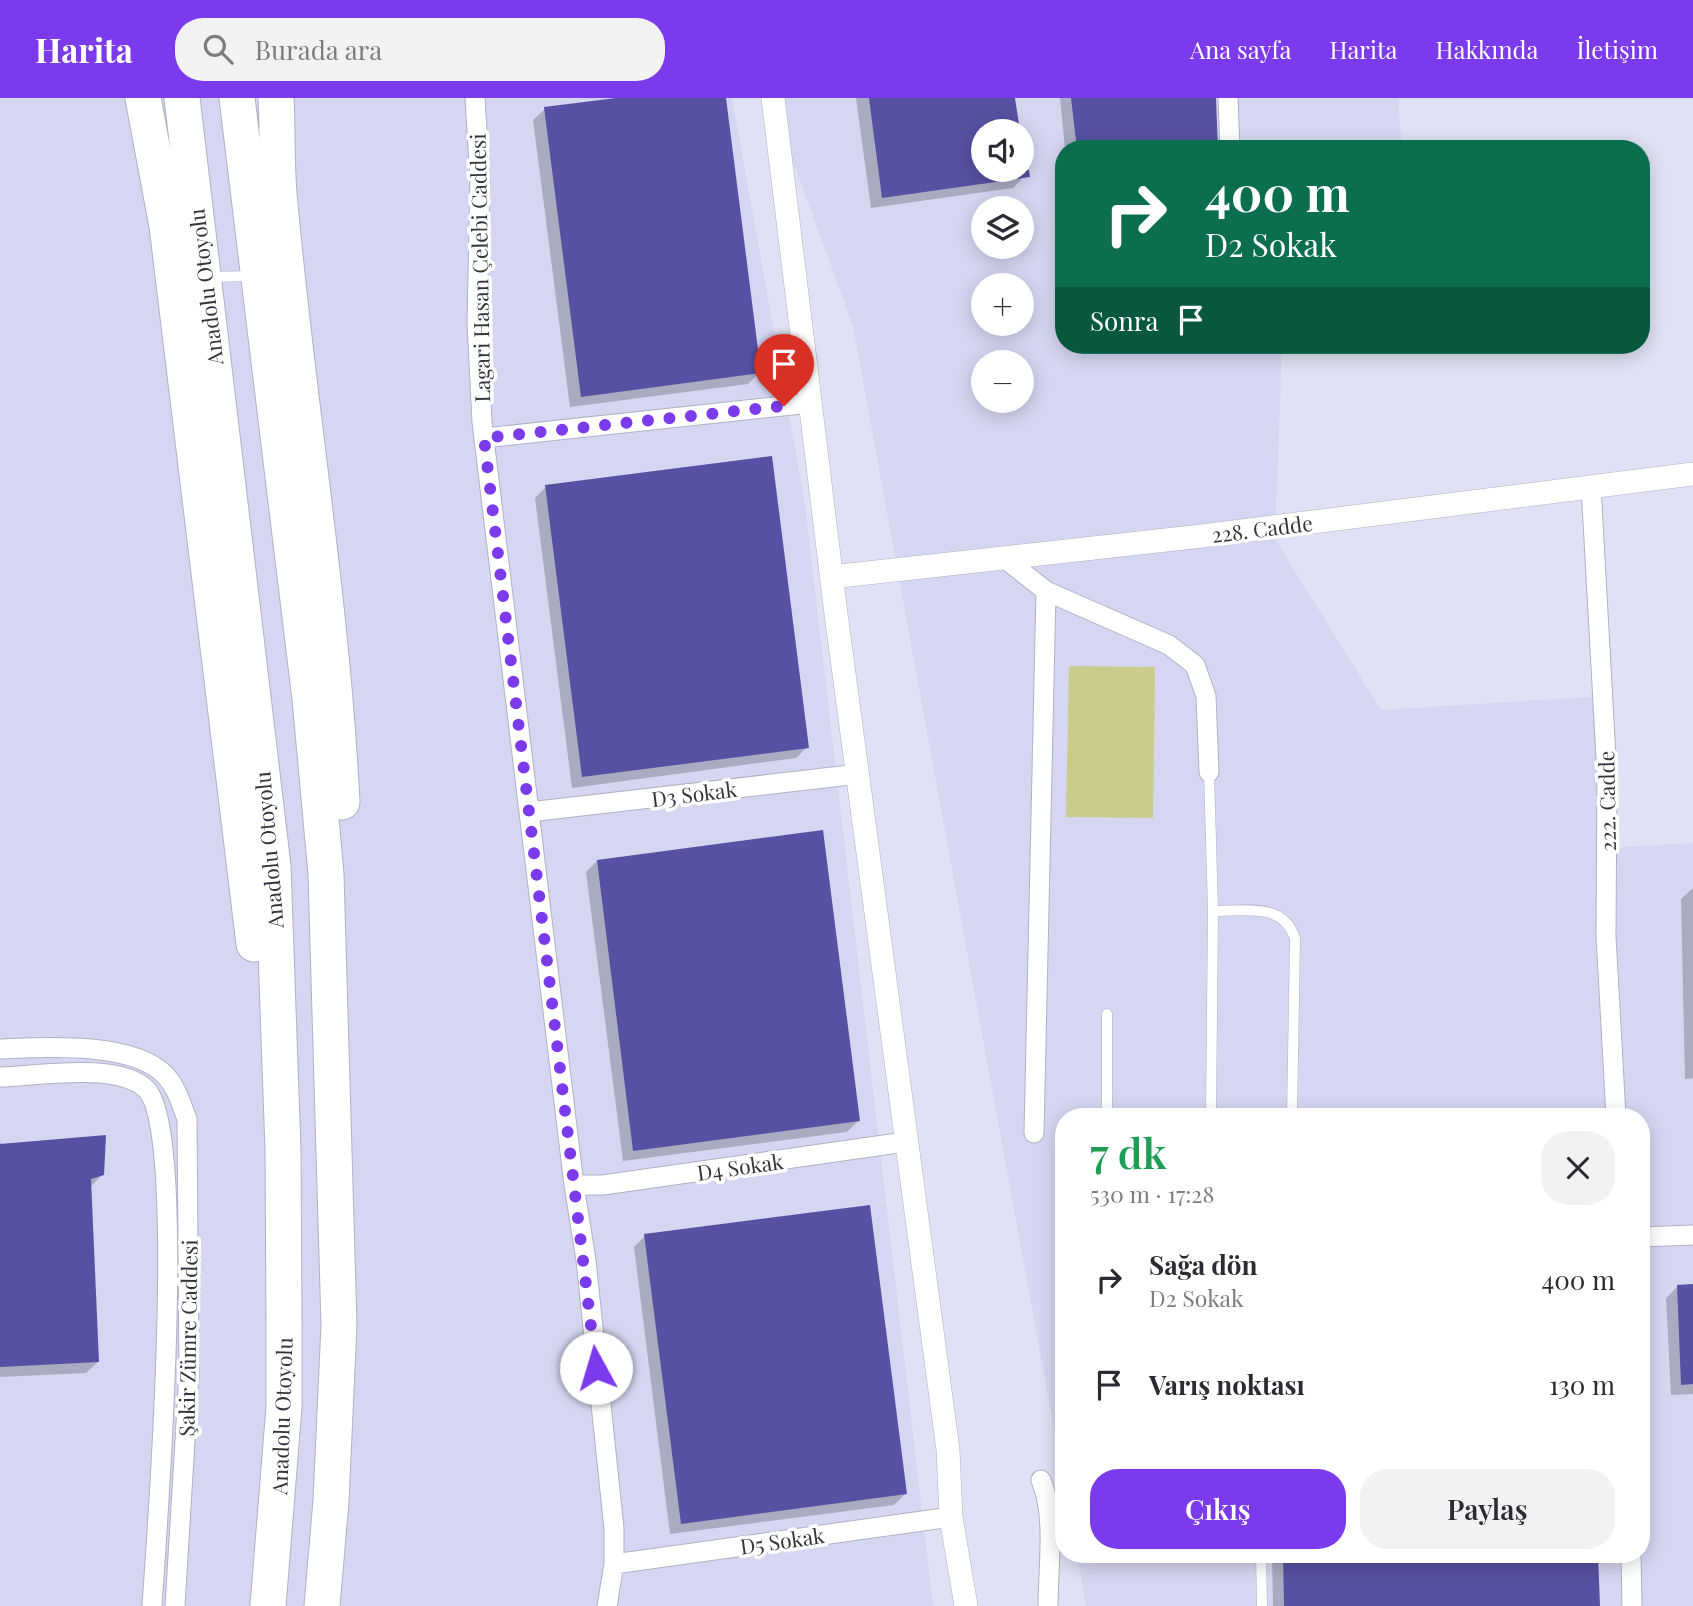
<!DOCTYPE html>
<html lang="tr">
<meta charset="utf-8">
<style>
:root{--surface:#fff;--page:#f2f2f3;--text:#2b2b33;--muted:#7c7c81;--accent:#7c3aed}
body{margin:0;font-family:"Playfair Display",serif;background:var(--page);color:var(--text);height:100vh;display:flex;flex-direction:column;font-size:26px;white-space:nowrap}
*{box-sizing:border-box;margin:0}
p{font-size:23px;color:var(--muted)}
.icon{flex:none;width:38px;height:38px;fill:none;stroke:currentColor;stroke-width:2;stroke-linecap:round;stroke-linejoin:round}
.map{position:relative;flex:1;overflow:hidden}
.side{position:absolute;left:1055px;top:1010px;width:595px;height:455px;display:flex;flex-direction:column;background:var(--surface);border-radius:28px;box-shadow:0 4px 18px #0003}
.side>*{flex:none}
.hud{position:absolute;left:1055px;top:42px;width:595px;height:214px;border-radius:28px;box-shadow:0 4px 18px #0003;background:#0b6e4f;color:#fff;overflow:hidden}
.controls{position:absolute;left:971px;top:21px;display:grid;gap:14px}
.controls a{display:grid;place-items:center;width:63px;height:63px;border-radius:50%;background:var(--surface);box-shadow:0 4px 18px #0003;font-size:35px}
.pin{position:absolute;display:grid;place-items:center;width:60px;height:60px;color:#fff;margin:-72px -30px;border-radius:50% 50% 50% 0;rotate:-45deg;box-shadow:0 0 7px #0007}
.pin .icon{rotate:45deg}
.me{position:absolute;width:77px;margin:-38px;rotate:354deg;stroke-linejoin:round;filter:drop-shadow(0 0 5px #0008)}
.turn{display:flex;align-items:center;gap:24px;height:147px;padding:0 35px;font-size:32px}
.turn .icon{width:91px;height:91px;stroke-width:2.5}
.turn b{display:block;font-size:49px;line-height:60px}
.then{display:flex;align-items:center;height:66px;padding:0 35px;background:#0003;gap:14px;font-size:26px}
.round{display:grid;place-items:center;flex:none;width:74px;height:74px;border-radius:28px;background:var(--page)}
.summary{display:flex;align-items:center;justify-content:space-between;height:119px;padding:0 35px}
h1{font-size:42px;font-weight:600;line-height:52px;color:#1e9e55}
.button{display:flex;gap:14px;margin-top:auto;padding:14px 35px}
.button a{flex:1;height:80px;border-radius:28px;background:var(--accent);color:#fff;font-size:28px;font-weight:600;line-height:80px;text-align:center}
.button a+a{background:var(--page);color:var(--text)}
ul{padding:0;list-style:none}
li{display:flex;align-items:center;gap:21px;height:105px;padding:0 35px}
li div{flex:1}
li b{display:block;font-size:26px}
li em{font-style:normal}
header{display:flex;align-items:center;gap:42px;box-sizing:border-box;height:98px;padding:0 35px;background:var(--accent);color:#fff}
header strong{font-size:33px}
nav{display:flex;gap:38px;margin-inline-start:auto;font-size:24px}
.search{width:490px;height:63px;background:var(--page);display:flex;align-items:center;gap:18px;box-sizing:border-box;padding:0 24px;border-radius:28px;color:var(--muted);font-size:26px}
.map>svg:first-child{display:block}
</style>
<header>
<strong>Harita</strong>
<div class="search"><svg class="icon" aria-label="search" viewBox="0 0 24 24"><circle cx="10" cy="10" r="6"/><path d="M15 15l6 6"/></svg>Burada ara</div>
<nav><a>Ana sayfa</a><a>Harita</a><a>Hakkında</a><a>İletişim</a></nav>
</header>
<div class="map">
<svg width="1693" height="1508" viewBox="0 0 1693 1508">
<rect width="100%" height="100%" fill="#e0e1f4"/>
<path fill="#d5d6f1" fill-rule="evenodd" d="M0,0H732L805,406L933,1508H0Z
M770,0H1398L1402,51H1064V247H1282L1275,441L1381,612L1604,598V750L1693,745V1508H1086L1077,1456H1642V1018H1064V1386L853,228ZM984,33H1022V72H984ZM984,110H1022V149H984ZM984,187H1022V226H984ZM984,264H1022V303H984Z"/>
<path fill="#cbcc8c" d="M1069,568L1155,569L1153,720L1066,719Z"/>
<path fill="#0003" d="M630,0H725L760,274L748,286L570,309L533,22L545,11Z
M856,0H1013L1018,33H984V72H1022V64L1024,79L1013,90L871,110Z
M1060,0H1215L1216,51H1065Z
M546,389L807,649L796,660L572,690L535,400Z
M597,763L858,1023L847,1034L623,1063L586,774Z
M1693,790V980L1685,981L1681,801Z
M0,1045L102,1077L90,1089L98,1264L86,1275L0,1279Z
M645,1138L905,1396L894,1407L670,1436L634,1149Z
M1693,1188V1296L1671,1297L1666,1200L1677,1189Z
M1272,1456H1597L1598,1508H1273Z"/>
<path fill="#5751a3" d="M616,0H726L761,275L581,299L544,9Z
M869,0H1015L1020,33H984V72H1029L1030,79L882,100Z
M1071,0H1216L1218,51H1077Z
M772,358L809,650L582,679L545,387Z
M823,732L860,1023L633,1053L597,762Z
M106,1037L104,1077L91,1081L99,1264L0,1269V1046Z
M870,1107L907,1396L681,1426L644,1136Z
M1693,1186V1286L1681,1287L1677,1187Z
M1283,1456H1598L1600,1508H1284Z"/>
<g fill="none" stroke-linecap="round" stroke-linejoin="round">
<g stroke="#b1b1c4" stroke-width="11">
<path id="service" d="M209,179L253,178
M1209,674L1213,813L1211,1018
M1213,813C1245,813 1283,804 1295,840L1292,1018
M1107,1018V916
M1261,1456L1262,1508"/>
</g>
<g stroke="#b1b1c4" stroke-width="21">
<path id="minor" d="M475,0L480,82L477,225L482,324L574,1087L586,1162L614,1431V1466L607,1508
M1228,0L1230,51
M484,340L811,305
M1591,388L1607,677L1606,838L1616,1018
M1004,460L1046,493L1169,547L1195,567L1206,598L1209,674
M529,714L859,676
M0,951C44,949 134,943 166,978C177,990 181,1006 187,1021L189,1277L175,1508
M0,979C37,978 118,964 146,991C188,1030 157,1433 152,1508
M1034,1035L1046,493
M574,1087H603L905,1044
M1642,1139L1693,1137
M1041,1382C1056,1418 1048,1469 1048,1508
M1631,1456L1632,1508
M614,1466L951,1419"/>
</g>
<g stroke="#b1b1c4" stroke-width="24">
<path id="tertiary" d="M773,0L836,516L948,1352L951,1419L966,1508
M831,479L1202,438L1693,376"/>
</g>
<g stroke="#b1b1c4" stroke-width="37">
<path id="motorway" d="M143,0L167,128L254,846
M182,0L273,768L283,1052L284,1224V1309L268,1508
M237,0L310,601L326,776L339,1227L331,1403L322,1508
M276,0C278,35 276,71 280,106C298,306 332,503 342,704"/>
</g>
<use href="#service" stroke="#fff" stroke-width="10"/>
<use href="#minor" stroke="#fff" stroke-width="19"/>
<use href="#tertiary" stroke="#fff" stroke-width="23"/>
<use href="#motorway" stroke="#fff" stroke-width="35"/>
</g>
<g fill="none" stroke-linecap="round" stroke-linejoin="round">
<path stroke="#7c3aed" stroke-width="12" stroke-dasharray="0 21.6" d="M596,1270L484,340L784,308"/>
</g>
<g text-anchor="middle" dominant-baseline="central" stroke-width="7" stroke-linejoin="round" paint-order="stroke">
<g font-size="21" fill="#34353c" stroke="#fff">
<text transform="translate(479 170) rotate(-91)">Lagari Hasan Çelebi Caddesi</text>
<text transform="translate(205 189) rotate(-97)">Anadolu Otoyolu</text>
<text transform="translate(1262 430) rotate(-7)">228. Cadde</text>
<text transform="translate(694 695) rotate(-7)">D3 Sokak</text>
<text transform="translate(1606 703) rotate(-91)">222. Cadde</text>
<text transform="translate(268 752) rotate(-95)">Anadolu Otoyolu</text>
<text transform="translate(740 1068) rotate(-8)">D4 Sokak</text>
<text transform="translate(187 1240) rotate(-89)">Şakir Zümre Caddesi</text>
<text transform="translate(281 1318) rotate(-88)">Anadolu Otoyolu</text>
<text transform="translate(782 1442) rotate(-8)">D5 Sokak</text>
</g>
</g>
</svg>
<div class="controls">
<a><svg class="icon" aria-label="sound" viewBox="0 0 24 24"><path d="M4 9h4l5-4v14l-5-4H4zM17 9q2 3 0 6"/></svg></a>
<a><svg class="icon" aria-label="layers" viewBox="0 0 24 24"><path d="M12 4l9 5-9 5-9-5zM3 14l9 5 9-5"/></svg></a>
<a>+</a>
<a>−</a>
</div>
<div class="pin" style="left:784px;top:308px;background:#d93025"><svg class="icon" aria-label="arrive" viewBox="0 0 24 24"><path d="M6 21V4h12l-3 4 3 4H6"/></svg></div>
<svg class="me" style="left:596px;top:1270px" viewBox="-20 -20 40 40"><circle r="19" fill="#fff"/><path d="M0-13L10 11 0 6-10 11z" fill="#7c3aed"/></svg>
<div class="hud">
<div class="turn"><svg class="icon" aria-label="right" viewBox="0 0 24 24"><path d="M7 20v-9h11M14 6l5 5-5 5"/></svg><div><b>400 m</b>D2 Sokak</div></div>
<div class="then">Sonra<svg class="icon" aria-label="arrive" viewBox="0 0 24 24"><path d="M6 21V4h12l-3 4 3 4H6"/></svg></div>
</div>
<section class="side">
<div class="summary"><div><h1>7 dk</h1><p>530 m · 17:28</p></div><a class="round"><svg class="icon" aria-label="close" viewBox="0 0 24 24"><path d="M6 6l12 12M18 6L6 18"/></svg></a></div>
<ul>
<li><svg class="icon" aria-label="right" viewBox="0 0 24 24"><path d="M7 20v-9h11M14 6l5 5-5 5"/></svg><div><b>Sağa dön</b><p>D2 Sokak</p></div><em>400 m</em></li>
<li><svg class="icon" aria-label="arrive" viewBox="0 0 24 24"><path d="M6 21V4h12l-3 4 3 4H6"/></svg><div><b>Varış noktası</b></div><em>130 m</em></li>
</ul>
<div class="button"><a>Çıkış</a><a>Paylaş</a></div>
</section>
</div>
